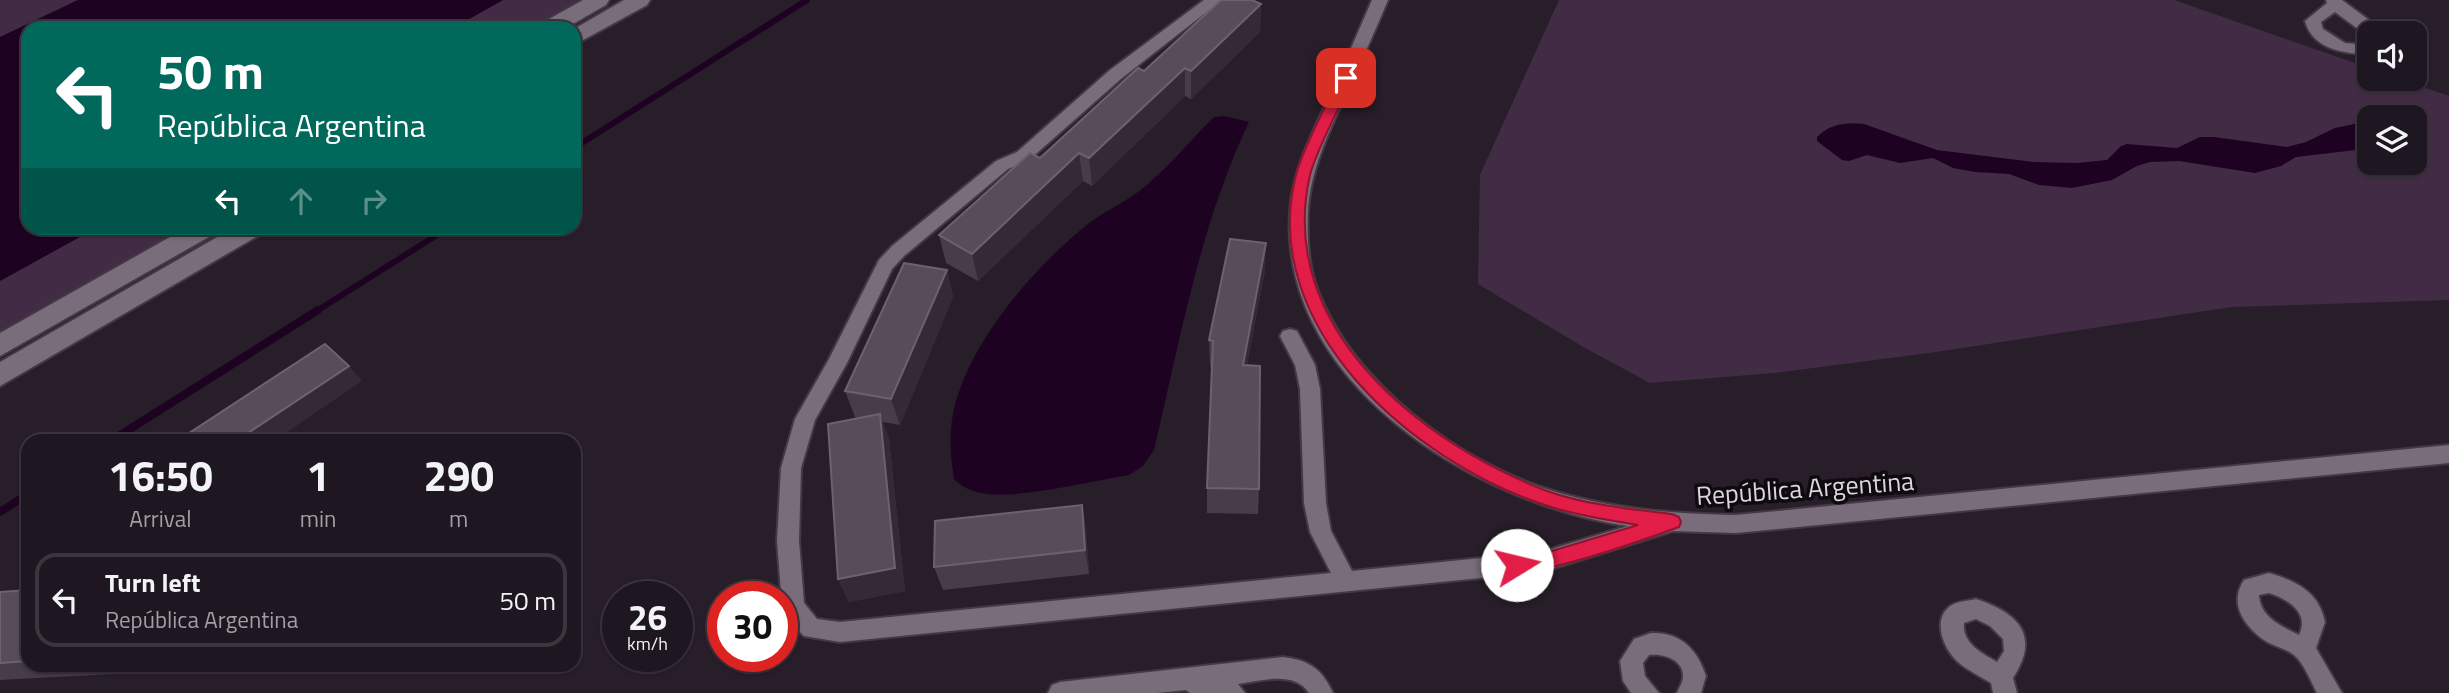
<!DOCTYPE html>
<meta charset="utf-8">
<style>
:root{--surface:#1e1620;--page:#2b232d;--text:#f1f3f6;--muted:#a19fa5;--line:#3c353e}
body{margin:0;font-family:"Titillium Web",sans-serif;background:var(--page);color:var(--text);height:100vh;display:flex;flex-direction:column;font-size:26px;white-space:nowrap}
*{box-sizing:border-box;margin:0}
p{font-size:23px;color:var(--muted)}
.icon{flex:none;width:38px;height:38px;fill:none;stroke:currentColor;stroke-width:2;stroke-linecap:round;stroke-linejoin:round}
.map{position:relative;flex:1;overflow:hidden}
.panel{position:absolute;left:21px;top:434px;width:560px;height:238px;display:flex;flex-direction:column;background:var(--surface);border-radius:21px;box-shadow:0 2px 5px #0004,0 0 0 2px var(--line)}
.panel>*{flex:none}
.guide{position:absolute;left:21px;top:21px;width:560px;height:214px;border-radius:21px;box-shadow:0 2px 5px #0004,0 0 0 2px var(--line);background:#00695c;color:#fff;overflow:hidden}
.controls{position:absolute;left:2357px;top:21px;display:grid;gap:14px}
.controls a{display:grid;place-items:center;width:70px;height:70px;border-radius:14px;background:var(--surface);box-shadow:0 2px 5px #0004,0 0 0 2px var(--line);font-size:35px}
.speed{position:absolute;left:602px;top:581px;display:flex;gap:14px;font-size:35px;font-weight:700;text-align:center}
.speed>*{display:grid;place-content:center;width:91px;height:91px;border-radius:50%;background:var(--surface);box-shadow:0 2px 5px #0004,0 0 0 2px var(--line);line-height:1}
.speed small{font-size:18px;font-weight:400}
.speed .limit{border:10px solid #d22;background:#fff;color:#111}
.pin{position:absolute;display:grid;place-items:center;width:60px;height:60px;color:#fff;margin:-30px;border-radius:14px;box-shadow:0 4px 10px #0006}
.me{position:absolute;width:77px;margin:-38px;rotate:81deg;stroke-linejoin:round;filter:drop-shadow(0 0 5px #0008)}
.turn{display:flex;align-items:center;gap:24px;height:147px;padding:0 21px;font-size:32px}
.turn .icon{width:91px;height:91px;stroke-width:2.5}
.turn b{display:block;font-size:49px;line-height:60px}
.lanes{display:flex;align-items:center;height:66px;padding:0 21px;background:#0003;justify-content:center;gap:35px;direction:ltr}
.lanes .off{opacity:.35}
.eta{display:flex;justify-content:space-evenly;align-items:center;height:119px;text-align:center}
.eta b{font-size:42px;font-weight:700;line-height:49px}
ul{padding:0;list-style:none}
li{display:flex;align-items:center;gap:21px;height:94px;margin:0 14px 10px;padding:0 7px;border:4px solid var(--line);border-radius:21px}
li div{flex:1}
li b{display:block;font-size:26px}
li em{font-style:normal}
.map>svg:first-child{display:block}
</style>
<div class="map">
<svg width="2449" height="693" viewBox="0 0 2449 693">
<rect width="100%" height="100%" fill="#281e2a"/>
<path fill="#422c45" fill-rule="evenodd" d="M0,0H78L0,37Z
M503,0H583L535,28H453Z
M1559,0H2174L2369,68L2370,79H2399L2449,96V300L2231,307L1936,352L1774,373L1650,383L1585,348L1478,284L1480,175ZM2370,117H2415V163H2370Z
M96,228H193L0,338V281Z"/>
<path fill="#1d0321" d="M78,0H503L453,28H28V228H96L0,281V37Z
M1225,116L1249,122C1200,225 1180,340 1154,450L1143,466L1129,475C1092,481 1015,500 982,493C970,491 962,487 954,479C951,459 949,440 952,420C963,347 1036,264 1093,220C1108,210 1124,202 1138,192C1166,171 1189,141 1214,117Z
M2369,121V142L2356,150L2296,157L2281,166L2255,173L2179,161L2150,162L2137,166L2112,180L2072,188L2039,185L2009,174L1975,172L1953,168L1933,158L1900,163L1867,155L1849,161L1842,160L1817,141V137C1830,124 1846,122 1864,124L1937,150L2035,162L2077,163L2107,160L2121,146L2127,144L2177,148L2200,137H2214L2287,147L2306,142L2335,128Z"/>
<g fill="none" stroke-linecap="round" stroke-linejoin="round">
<path stroke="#1d0321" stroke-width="6" d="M574,148L807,0
M315,312L448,228"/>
<path stroke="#1d0321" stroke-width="8" d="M111,441L318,310
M0,512L28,494"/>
<g stroke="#423943" stroke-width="4">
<path id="street" d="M1204,0H1222L1122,78L1029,160L1008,169L904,256L892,269L847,363L815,420L801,468L799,541L804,603L817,619L840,622L1331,573L1310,532L1304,503L1300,389L1295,365L1280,336L1283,331L1290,329L1297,331L1315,365L1320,389L1326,503L1331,531L1352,571L1541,552L1628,526C1475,504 1270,380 1291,201C1296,164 1314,130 1329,97C1344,65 1358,32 1372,0H1388C1375,31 1361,62 1347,92C1330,130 1310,170 1308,212C1307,238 1308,267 1318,291C1354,383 1459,463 1553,491C1612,509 1674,514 1736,515L2449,445V463L1736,533L1673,531L1541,572L840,642L804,636L791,623L782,605L777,541L781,468L795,419L829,359L879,260L892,246L996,161L1017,152L1110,70Z
M2326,0H2342L2381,29L2383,33H2370L2369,37L2335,12L2321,22L2323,29L2345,43L2370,45V55C2344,53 2313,50 2305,21L2327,3Z
M2269,573C2296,581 2319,592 2325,622L2316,648L2342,693H2317C2311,682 2304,663 2294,655C2288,650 2277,647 2269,643C2247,630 2227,605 2244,580ZM2269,593C2288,599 2310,613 2299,635C2281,626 2260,617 2259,595Z
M1976,599C2018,613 2041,635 2013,678L2017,693H1993L1991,683C1980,676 1967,670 1958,662C1944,650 1932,621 1949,607C1956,601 1968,601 1976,599ZM1976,619L1990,626L2003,639L2004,651L1997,662C1981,653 1962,643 1964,623Z
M1651,633C1681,632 1697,649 1706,676L1701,693H1677C1679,688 1683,682 1683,677C1684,659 1662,653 1649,655L1643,663L1645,676L1659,693H1631L1623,681L1620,661L1634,639Z
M1283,657C1309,660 1322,669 1333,693H1309C1294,670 1261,681 1238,684L1245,693H1190L1186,690L1157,693H1048L1052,685L1060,682Z"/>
</g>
<g stroke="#423943" stroke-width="4">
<path id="secondary" d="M583,0H609L606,5L566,28H539L542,23Z
M624,0H650L647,5L574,45V29Z
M186,228H217L214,234L0,356V333Z
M233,228H264L261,234L0,386V362Z"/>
</g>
<use href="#street" fill="#7a6d7b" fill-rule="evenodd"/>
<use href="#secondary" fill="#7a6d7b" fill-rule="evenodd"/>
</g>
<path fill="#473c48" d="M1261,4L1260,32L1191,99L1185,96L1092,186L1083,181L978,281L946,263L939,235L1040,158L1144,71Z
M947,270L953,297L900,425L883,422L889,439L905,591L849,602L838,579L859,418L855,417L845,391Z
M1265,270L1247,365L1259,489L1258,514L1207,513V488L1212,367H1210L1209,340Z
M1082,505L1086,529L1089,574L943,590L934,567Z
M28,590V665H174L171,671L0,680V592Z"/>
<path fill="#342935" d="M1261,4L1260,32L1191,99V71Z
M1185,68V96L1092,186L1089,158Z
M1079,153L1083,181L978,281L972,254Z
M1266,243L1265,270L1242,391L1243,365Z
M947,270L953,297L900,425L891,399Z
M349,366L362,381L274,441H236Z
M880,414L889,439L905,591L849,602L838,579Z
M1082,505L1086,529L1089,574L1085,550Z
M162,665H174L171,671Z"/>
<path fill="#574d58" stroke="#6c626d" stroke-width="2" d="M1221,0H1252L1261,4L1191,71L1185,68L1089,158L1079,153L972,254L939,235L1030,153L1040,158L1138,68L1144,71Z
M1230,239L1266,243L1243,365L1260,366L1259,489L1207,488L1213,341L1209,340Z
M904,263L947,270L891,399L845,391Z
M325,344L349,366L236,441H177Z
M880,414L895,568L838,579L828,424Z
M1082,505L1085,550L934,567L935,521Z
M28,590V661L0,663V592Z"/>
<path fill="#e11d48" stroke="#92132f" stroke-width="2" d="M1346,73L1353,78C1341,105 1317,148 1310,175C1275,328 1421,443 1547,491C1586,505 1631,509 1672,514L1679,517L1681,522L1679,527C1649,538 1535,579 1511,570L1508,565L1511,559L1542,554L1638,525C1607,520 1575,515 1545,505C1414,462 1257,328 1296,175C1303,147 1327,105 1339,78Z"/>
<g text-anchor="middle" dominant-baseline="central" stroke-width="7" stroke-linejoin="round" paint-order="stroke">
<g font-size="26" fill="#dcd5dd" stroke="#0e0a0f">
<text transform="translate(1805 488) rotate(-4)">República Argentina</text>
</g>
</g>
</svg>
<div class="controls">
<a><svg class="icon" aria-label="sound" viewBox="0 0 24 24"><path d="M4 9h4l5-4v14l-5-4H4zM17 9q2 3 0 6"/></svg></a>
<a><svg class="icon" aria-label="layers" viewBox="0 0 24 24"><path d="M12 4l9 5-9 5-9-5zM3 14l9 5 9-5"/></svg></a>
</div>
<div class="speed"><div>26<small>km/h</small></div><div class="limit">30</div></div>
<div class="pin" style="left:1346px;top:78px;background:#d93025"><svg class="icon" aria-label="arrive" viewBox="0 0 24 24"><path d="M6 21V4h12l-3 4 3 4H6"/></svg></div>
<svg class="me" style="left:1517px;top:565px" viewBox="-20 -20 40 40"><circle r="19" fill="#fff"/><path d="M0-13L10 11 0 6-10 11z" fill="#e11d48"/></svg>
<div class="guide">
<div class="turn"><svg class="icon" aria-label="left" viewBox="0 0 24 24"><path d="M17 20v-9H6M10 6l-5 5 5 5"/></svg><div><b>50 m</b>República Argentina</div></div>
<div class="lanes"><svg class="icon" aria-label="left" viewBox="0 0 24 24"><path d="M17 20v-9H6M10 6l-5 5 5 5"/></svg><svg class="icon off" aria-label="ahead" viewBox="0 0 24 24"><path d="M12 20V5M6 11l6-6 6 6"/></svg><svg class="icon off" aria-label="right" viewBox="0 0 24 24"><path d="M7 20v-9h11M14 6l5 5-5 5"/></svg></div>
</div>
<section class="panel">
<div class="eta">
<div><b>16:50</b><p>Arrival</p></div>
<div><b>1</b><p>min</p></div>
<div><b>290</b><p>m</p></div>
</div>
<ul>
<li><svg class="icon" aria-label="left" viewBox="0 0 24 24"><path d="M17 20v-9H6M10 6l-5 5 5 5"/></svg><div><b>Turn left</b><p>República Argentina</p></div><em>50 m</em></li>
</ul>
</section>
</div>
